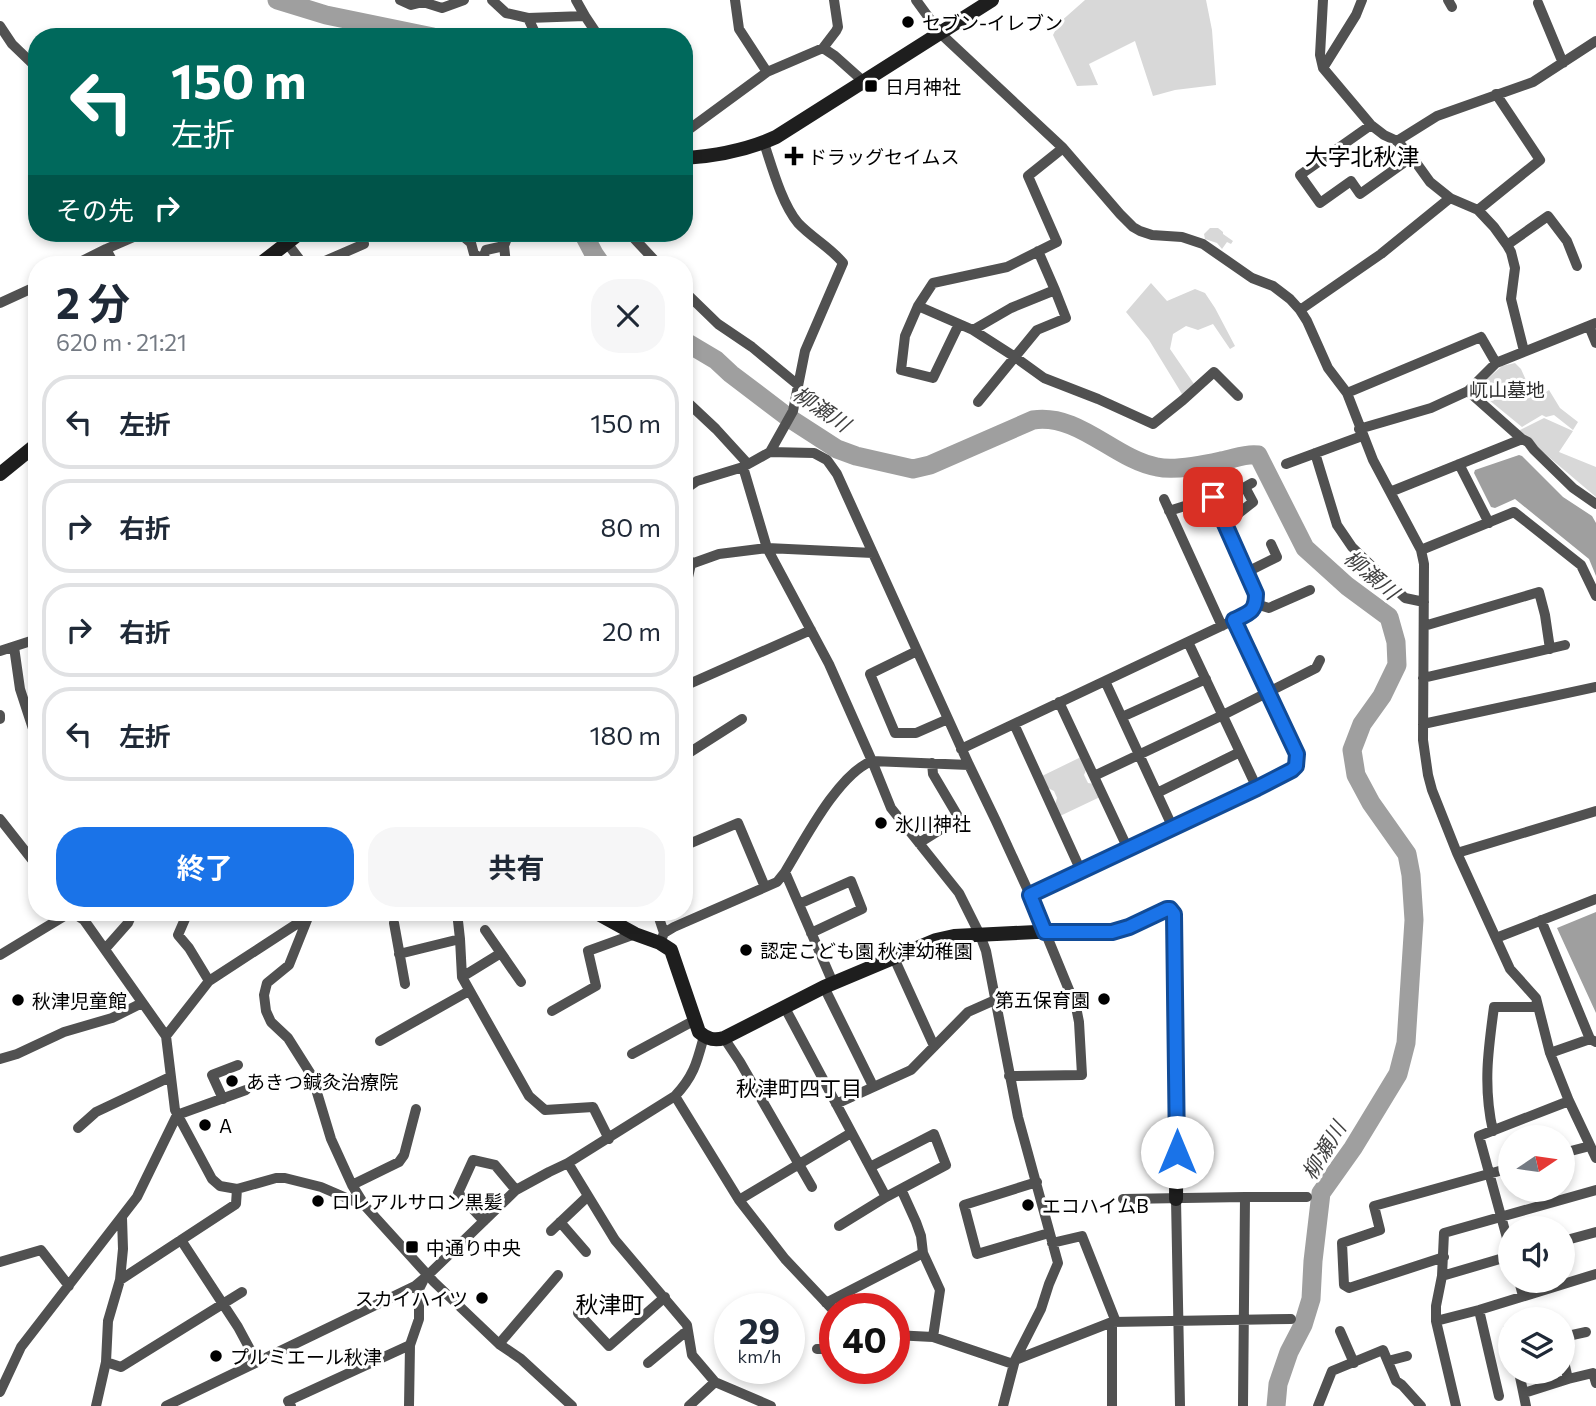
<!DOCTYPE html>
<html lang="ja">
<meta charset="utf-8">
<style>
:root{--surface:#fff;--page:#f6f6f7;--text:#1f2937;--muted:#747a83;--line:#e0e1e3;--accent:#1a73e8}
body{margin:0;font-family:Commissioner,"Noto Sans JP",sans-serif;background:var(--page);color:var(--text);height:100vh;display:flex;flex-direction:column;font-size:26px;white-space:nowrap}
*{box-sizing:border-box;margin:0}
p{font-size:23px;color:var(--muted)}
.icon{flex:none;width:38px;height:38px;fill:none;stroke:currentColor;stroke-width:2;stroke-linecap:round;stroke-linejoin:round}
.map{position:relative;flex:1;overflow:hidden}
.drawer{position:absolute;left:28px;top:256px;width:665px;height:665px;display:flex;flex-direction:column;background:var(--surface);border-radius:28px;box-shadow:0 4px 10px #0003}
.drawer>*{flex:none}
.banner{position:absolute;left:28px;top:28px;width:665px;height:214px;border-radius:28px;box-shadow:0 4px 10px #0003;background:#00695c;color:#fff;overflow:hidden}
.needle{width:46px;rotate:77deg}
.fabs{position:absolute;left:1498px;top:1125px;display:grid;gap:14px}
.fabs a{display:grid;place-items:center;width:77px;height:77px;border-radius:50%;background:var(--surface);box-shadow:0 4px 10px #0003;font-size:35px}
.speed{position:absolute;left:714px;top:1293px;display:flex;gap:14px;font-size:35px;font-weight:700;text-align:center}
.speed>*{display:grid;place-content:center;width:91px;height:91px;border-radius:50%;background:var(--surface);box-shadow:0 4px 10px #0003;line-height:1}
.speed small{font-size:18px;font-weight:400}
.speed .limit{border:10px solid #d22;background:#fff;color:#111}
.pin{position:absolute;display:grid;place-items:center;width:60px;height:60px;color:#fff;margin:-30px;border-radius:14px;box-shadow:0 4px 10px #0006}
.me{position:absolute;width:77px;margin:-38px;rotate:0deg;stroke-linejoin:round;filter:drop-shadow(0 0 5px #0008)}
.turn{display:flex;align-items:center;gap:24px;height:147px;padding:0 28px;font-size:32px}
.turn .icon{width:91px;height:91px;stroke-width:2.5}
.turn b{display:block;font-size:49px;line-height:60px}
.then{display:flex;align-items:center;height:66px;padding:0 28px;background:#0003;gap:14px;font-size:26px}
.round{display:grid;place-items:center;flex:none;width:74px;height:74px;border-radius:28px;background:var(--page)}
.headline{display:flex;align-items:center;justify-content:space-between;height:119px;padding:0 28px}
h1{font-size:42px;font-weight:700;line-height:52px}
.cta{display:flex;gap:14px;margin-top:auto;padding:14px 28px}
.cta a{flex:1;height:80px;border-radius:28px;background:var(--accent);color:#fff;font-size:28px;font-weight:700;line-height:80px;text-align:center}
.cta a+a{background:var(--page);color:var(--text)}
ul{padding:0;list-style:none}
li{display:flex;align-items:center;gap:21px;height:94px;margin:0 14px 10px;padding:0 14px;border:4px solid var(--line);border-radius:28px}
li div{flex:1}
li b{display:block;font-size:26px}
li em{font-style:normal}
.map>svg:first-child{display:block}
</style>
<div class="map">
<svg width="1596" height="1406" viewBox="0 0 1596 1406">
<rect width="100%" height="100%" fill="#fff"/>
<path fill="#d8d8d8" d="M1085,0H1206L1212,30L1216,85L1175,90L1153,96L1135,41L1089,64L1098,85L1077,86L1053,35L1059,23Z
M1210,228H1218L1223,232V234L1233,241L1231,244L1227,242L1222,249L1217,243L1205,239L1204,234Z
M1151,283L1167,301L1195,289L1205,293L1215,308L1235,346L1230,349L1213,324L1198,330L1186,326L1173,334L1170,349L1194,384L1182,394L1149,340L1126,312Z
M1515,363L1521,369L1533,396L1536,399L1549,390L1560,408L1578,422L1573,430L1554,415L1546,417L1542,415L1522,427L1478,391V387L1502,366Z
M1544,418L1573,431L1559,452L1596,467V497L1518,431Z
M1081,757L1087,768L1084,775L1088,783L1094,784L1100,797L1060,816L1055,805L1057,798L1054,791L1048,788L1042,776Z"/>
<path fill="#9f9f9f" d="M1519,455L1522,456L1563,497L1592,516L1596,523V576L1589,559L1515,499L1495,508L1491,507L1474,473L1475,470Z
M1596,912V1013L1557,928Z"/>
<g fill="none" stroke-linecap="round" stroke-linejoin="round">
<path stroke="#9f9f9f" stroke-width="19" d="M277,0L326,15L433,37
M583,233L594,254L601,264
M684,341L716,360L731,374L789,418L837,449L856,456L913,469L930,465L1033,420C1079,413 1114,459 1157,467C1175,471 1203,465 1221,461C1234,459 1245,453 1258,455L1305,548L1347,586L1389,617L1396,642L1397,665L1382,696L1362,724L1352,750L1356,775L1371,803L1407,854L1411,875L1414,920L1406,1043L1398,1074L1353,1148L1321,1193L1313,1261L1311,1299L1303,1325L1289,1352L1278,1384L1276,1406"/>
<path stroke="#515151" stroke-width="10" d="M400,0L411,5L423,2L442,8L464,0
M492,0L506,13L528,18L537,37
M576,0L585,16
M735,0L739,29L767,72
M916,0L940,33L1063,148L1120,214L1133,227L1140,231L1152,235L1182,237L1203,244L1252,278L1273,286L1290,299L1300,310L1307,321L1328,368L1347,393L1373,460L1421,550L1424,564L1423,740L1428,775L1432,790L1457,853L1510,969L1536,998L1550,1053L1569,1101L1596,1158
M1323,0L1320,55L1323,68L1371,125L1384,135L1397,141L1437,116L1533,82L1596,41
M1448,0L1452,7
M1538,3L1563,63
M528,18L585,16L599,37
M0,26L12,44L37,68
M823,48L835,56L863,81
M1323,68L1356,15L1362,0
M1371,125L1300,175L1320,203L1351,181L1360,194L1412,157
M684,133L767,72L823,48L836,31L838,27L834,0
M1397,141L1412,157L1430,182L1450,198L1478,210L1494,227L1507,245L1511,252L1515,268L1511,299L1524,351
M764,143C772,167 782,204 798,223C812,238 830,247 843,263L805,351L793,411L770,452
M1478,210L1540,160L1496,94
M459,233L471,243L474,254L483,259
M629,233L658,264
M287,243L303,264
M1507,245L1548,216L1567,241L1577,266
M106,249L114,264
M1038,251L1055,290
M76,264L106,249L143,233
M318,264L364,244L360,233
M481,264L486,250L504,246
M506,264L504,246L509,233
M684,291L718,324L752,347L798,385
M0,303L37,286
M918,306L973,330L1015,357L1044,378L1098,399L1153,424L1183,400L1214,372L1238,396
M1300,310L1381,254L1450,198
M959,324L933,378L901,370L905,336L918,306L933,283L1007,267L1057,242L1028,176L1063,148
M1589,326L1596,343
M973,330L1011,308L1055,290L1066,318L1037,330L978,402
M1468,391L1522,439L1528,442L1534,450L1573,488L1596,504
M1347,393L1481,337L1496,363
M684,399L716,429L748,464
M1359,429L1431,408L1468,391L1496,363L1596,323
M1315,453L1337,525L1352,547L1405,598L1424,602
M1286,464L1362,436
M1459,464L1489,523
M743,467L767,548L829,664L872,761L891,808L959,893L980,935L986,951L1018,1117L1058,1263L1049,1284L1041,1309L1015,1360L1003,1406
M684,490L697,481L743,467L770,452L814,453L827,460L837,474L969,765L996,821L1030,895L1076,1007L1079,1022L1082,1075L1009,1076
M1390,492L1522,439
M1164,499L1222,626
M1169,511L1213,497L1225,524
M684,550L691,564L684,595
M1421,550L1514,512L1581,565L1596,596
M691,564L719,554L767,548L873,553
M1247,572L1277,557L1271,544
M1256,604L1269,608L1310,590
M1424,626L1539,592L1545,615L1550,649
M1188,642L1257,788
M14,647L20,689L37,741
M0,651L37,639
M917,651L870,674L895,733H916L948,719
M1423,678L1565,645
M684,681L689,684L811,630
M1105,681L1173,828
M1059,702L1128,849
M0,715V719
M1122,717L1206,679
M1014,724L1081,871
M1423,724L1596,687
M961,749L1251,612L1256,604V594L1225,524L1253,502L1245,487L1252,483
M684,756L742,719
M1094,776L1223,715L1316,668L1320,660
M1157,793L1240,752
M0,819L37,866
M919,843L959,818L933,774L932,763
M684,846L738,823L765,887
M1457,853L1596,811
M785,872L833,983
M1030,895L1257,788L1292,770L1296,766L1297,754L1234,620
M799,904L851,881L862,909L811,933
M72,912L84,920L166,1036L175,1110L212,1179L220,1186L237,1189L276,1178H285L321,1187L365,1206L434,1282L499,1344L521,1359L572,1406
M188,912L178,935L189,948L209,981
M657,912L664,933
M309,915L289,965L267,983L264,995L266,1011L271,1022L288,1038L312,1076L331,1139L352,1185L365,1206
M1541,920L1590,1039L1596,1042
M394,923L405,984
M485,930L521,982
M1496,938L1596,899
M460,939L462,977L529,1096L545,1110L593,1107L609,1139
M660,943L664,933L674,927L777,882L785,872C804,841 838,774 872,761L969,765
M105,949L128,923L133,912
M399,954L460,939L457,912
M0,955L71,912
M894,958L934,1046
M462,977L501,953
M824,987L873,1086
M784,1006L886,1197
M552,1011L596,986L588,951L635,934
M166,1036L209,981L315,912
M724,1038L740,1062L812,1187
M380,1041L469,991
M1550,1053L1590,1039
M632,1054L695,1020
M0,1059L17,1054L64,1032L112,1018L142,1003
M675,1096L739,1200L785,1259L835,1312
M223,1099L212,1075L238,1065
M836,1104L911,1070L968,1012L995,1000
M78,1128L96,1112L170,1077
M1493,1131C1483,1087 1488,1051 1494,1007H1538
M1563,1153L1590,1146
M568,1163L615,1240L687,1325L692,1355L715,1382L771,1406
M1037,1182L964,1205L977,1254L1049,1233
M352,1185L399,1162L404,1155L416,1109
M901,1189L916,1222L921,1236L923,1253L940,1290L933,1337
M1245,1197H1307
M1123,1199L1245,1197L1243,1406
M1176,1199L1180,1406
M739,1200L851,1133
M484,1221L458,1193L473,1160L495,1165L516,1190
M560,1222L586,1252
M839,1226L886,1197L946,1165L934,1134L870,1167
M551,1231L588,1196
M181,1240L238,1327L252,1353L254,1362
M1563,1241L1596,1232
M1052,1243L1082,1236L1116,1322
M1510,1249L1479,1136L1569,1101
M1444,1257L1349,1288L1344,1285L1342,1243L1380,1230L1374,1206L1510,1168
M0,1262L41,1250L69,1286
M1442,1276L1510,1256
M120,1280L236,1204L237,1189
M1519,1281L1523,1296
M826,1303L923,1253
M1479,1310L1499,1396
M578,1313L609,1346L665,1297
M1436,1321L1479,1310L1596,1274
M1112,1322V1406
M1508,1329L1510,1339
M1340,1331L1354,1363
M894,1335L933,1337L1013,1364
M1563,1337L1586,1332
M499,1344L558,1275
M817,1349H826L835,1345
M1563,1357L1568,1379
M1015,1360L1112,1322L1291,1319
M1388,1361L1407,1356
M106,1362L121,1367L242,1292
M648,1363L683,1334L688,1332
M1519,1372L1526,1406
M0,1392L21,1347L137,1197L177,1115L246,1090
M1524,1393L1568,1379L1593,1373L1596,1383
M96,1406L106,1362L108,1321L120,1280L123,1249L122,1218
M166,1406L415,1286L428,1275L516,1190L549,1172L568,1163L675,1096C694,1076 697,1062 704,1036
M291,1406L288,1401L410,1345
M409,1406L410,1345L419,1319V1289L423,1281
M689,1406L715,1382
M1318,1406L1332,1371L1383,1350L1396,1381L1402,1385L1421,1406
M1456,1406L1436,1321V1306L1442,1276L1444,1233L1596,1190"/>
<path stroke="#1e1e1e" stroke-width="14" d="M684,158C716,156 747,150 776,137L992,0
M260,264L300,233
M0,474L37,444
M595,912L635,934L660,943L671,950L699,1032C707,1039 714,1041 724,1038L824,987L936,940L954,936L1036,932H1112L1129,927L1166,909C1175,910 1174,917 1175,924L1177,1074L1176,1199"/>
</g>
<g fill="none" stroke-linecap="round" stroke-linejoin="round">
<g stroke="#114b97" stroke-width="18">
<path id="route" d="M1177,1152L1174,914L1170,909H1167L1129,927L1112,932H1045L1030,895L1257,788L1292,770L1296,766L1297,754L1234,620C1249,613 1256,612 1256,594L1213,497"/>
</g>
<use href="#route" stroke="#1a73e8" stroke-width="12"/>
</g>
<g fill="#000" stroke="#fff" stroke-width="2.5">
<circle cx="908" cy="22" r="7"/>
<rect x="864" y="79" width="14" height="14" rx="3.5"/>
<path d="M790.5 145.5h7v7h7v7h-7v7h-7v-7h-7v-7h7z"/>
<circle cx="881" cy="823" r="7"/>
<circle cx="746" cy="950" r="7"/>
<circle cx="1104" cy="999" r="7"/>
<circle cx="18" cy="1000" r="7"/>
<circle cx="232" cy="1081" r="7"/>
<circle cx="205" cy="1125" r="7"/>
<circle cx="318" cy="1201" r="7"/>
<circle cx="1028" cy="1205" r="7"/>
<rect x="405" y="1240" width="14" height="14" rx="3.5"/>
<circle cx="482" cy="1298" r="7"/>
<circle cx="216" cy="1356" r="7"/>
</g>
<g text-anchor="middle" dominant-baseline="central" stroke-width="6" stroke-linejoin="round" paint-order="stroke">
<g font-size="19" fill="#000" stroke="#fff" text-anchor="start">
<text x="922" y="22">セブン-イレブン</text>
<text x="885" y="86">日月神社</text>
<text x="808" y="156">ドラッグセイムス</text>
<text x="895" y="823">氷川神社</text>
<text x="760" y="950">認定こども園 秋津幼稚園</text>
<text x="1090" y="999" text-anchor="end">第五保育園</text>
<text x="32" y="1000">秋津児童館</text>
<text x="246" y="1081">あきつ鍼灸治療院</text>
<text x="219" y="1125">A</text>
<text x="332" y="1201">ロレアルサロン黒髪</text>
<text x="1042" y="1205">エコハイムB</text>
<text x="426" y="1247">中通り中央</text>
<text x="468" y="1298" text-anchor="end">スカイハイツ</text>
<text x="230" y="1356">プルミエール秋津</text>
</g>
<g font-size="19" fill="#2f2f2f" stroke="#fff">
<text x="1507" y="389">屼山墓地</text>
</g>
<g font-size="21" font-style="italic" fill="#404040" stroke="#fff">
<text transform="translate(822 408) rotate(34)">柳瀬川</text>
<text transform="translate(1372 574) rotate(40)">柳瀬川</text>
<text transform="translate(1323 1150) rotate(-59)">柳瀬川</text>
</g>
<g font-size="21" fill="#000" stroke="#fff">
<text x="799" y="1087">秋津町四丁目</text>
</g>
<g font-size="23" fill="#000" stroke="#fff">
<text x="1362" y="156">大字北秋津</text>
<text x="610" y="1304">秋津町</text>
</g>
</g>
</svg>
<div class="fabs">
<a><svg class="needle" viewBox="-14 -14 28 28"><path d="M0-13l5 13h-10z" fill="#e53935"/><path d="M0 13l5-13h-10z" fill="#747a83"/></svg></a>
<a><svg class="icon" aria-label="sound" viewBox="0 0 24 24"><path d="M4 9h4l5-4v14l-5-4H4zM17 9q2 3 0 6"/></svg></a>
<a><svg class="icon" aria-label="layers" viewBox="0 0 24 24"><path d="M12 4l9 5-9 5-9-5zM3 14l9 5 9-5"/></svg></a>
</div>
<div class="speed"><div>29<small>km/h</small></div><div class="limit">40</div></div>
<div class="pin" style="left:1213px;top:497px;background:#d93025"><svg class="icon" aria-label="arrive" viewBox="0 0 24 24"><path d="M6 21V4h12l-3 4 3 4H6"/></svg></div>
<svg class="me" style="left:1177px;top:1152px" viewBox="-20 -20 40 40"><circle r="19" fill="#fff"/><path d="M0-13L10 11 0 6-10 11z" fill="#1a73e8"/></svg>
<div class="banner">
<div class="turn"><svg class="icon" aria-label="left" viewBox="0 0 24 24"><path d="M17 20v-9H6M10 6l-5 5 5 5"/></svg><div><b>150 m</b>左折</div></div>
<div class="then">その先<svg class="icon" aria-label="right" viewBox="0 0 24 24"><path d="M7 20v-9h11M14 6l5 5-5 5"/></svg></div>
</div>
<section class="drawer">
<div class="headline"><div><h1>2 分</h1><p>620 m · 21:21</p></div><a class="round"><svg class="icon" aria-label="close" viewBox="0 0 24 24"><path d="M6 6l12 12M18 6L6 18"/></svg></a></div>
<ul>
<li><svg class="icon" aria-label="left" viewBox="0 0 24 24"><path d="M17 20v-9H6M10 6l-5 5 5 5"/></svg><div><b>左折</b></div><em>150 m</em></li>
<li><svg class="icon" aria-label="right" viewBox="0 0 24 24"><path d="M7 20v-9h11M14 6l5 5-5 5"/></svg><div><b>右折</b></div><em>80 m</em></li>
<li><svg class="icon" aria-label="right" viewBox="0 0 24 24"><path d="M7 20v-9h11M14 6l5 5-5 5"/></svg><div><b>右折</b></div><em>20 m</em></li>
<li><svg class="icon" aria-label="left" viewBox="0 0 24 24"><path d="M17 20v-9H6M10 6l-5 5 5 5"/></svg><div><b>左折</b></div><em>180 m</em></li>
</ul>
<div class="cta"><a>終了</a><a>共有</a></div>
</section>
</div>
